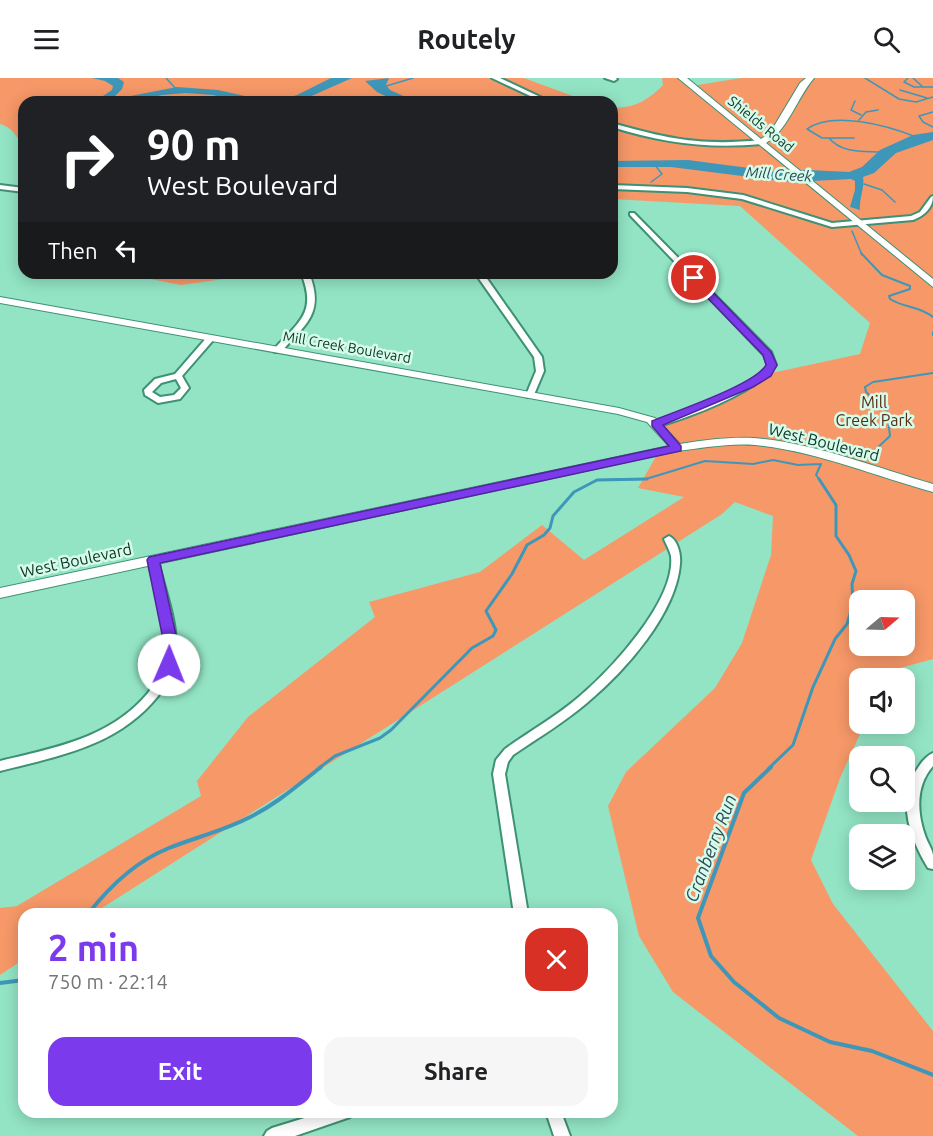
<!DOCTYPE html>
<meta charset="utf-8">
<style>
:root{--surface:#fff;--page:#f6f6f6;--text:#202124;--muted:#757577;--accent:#7c3aed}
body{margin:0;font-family:Ubuntu,sans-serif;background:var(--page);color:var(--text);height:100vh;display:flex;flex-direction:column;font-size:22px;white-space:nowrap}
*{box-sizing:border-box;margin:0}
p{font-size:20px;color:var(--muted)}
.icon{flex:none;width:33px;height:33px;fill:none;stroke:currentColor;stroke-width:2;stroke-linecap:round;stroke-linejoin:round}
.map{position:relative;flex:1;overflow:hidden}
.panel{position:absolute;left:18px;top:830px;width:600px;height:210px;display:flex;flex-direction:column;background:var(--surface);border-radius:18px;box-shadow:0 3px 15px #0003}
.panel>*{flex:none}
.banner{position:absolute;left:18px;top:18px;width:600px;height:183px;border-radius:18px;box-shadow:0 3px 15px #0003;background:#202124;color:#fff;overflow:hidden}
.needle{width:39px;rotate:71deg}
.controls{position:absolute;left:849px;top:512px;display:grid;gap:12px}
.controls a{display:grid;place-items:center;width:66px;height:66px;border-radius:12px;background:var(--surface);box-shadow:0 3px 15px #0003;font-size:30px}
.pin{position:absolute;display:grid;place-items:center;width:51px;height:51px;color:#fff;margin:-26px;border:3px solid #fff;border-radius:50%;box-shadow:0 2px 6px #0007}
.me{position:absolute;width:66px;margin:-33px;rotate:1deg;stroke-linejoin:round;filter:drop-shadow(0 0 4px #0008)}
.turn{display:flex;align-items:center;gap:21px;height:126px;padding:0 30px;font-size:27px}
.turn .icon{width:78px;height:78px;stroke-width:2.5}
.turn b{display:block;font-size:42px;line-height:51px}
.then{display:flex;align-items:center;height:57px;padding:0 30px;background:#0003;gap:12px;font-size:22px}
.round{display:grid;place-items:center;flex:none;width:63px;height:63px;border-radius:18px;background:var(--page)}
.headline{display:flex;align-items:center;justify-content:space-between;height:102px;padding:0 30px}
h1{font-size:36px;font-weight:700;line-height:45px;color:var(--accent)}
.cta{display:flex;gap:12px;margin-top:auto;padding:12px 30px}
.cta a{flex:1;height:69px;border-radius:18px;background:var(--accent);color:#fff;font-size:24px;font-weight:700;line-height:69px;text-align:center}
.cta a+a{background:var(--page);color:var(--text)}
header{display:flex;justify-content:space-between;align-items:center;height:78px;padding:0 30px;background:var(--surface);font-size:27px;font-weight:700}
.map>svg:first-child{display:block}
</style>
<header><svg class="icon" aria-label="menu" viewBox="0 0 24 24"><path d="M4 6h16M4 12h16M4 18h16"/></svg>Routely<svg class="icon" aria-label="search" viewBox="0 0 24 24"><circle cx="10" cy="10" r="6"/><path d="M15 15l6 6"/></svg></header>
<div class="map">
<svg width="933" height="1058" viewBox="0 0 933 1058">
<rect width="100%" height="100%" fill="#92e4c4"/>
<path fill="#f69868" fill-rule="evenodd" d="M0,0H524L589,24H24V78C21,64 15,50 0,46Z
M662,0H682L692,8L741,0H933V581L900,590L892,600H860V645H865L840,700L811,782L833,826L933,953V1058H858L673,914L639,858L608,728L626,694L715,610L742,565L771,477L773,438L735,424L722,436L94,835L24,836V881L0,897V830L17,828L201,718L197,703L248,639L375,539L369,524L480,494L542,447L584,482L684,419L638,410L658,375L677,370L656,346L749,307L767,296L860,276L870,245L740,128L612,121V29C632,32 650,21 663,7ZM860,522H904V567H860Z
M120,195H225L224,201L181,207Z"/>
<path fill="#3e97b9" d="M92,0H118L124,4L122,11L113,20L115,21L177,9L218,12L258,21H284L297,17L331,0H352L298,24H242L213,17L186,15L162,17L132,24H99L100,20L112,12L113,8L105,3Z
M389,0L386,7L390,12L417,24H398L377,14L365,3Z
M933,54V62L896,75L874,95L863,99C865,109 859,120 860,132L850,129L855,112V103L851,101L791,104L671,89H612V83L688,82L779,94L808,92L849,94L862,89L880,72L913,57Z"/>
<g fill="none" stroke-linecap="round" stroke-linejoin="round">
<path stroke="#3e97b9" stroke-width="1.5" d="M166,0L176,11
M865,0L899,21L916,24L933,19
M908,0L904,4L914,9H933
M913,0L923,9
M383,9L413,0
M900,12L927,20
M855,23L851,32L861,37
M933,34L919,38L923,44L933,49
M859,42L866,34L878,32
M829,60C841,75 862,73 880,74
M854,60H822L807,51C833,32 889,48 916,59
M651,104L662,96L655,87
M864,106L882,112L895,124
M852,153L862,177"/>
<path stroke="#3e97b9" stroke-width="2" d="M861,175L882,197L910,208V211L889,218L890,221C904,230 920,228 933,239
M933,254V257
M850,377L875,372L890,358L887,333L866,314L865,309L873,304L933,295
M596,402L646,401L705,383L753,386L773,382L798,387L821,386
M820,402L816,397L821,386"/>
<path stroke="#3e97b9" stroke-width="3" d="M319,690L335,678L380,660L391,652L472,570L493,558L496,552L486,533L512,496L527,467L544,457L550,450L553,438L574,414L597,402L647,401
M769,690L793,667L813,609L835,561L847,546L853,526L852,506L856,493L849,477L836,458V427L819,401"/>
<path stroke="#3e97b9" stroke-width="4" d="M771,689L744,715L698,840L711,878L734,904L779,940L830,964L872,973L933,997
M88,836C109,809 136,783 169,770C194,760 222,753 246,741C274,728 297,708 321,689
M0,905L24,902"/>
<g stroke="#3e9174" stroke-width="4">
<path id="street" d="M492,0H500L551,24H543Z
M605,0H616L617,1L614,3Z
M612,45C668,61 702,68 761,62L764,64L761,66C709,71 662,65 612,49Z
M0,107L24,110V114L0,111Z
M612,107L687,110L743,117L832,145L911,138L920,134L931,119L933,118C933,130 924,138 913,142L832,149L742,121L687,114L612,111Z
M630,135H634L771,274L776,287C756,315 690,339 656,349L652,346L653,344C684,333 749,313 768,287L764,277L630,137Z
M301,195H309C325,235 306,246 281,274H275V270C300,243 317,234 301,195Z
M475,195H483L542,279L544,293L533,319H527L526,317L536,293L534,279Z
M208,258H211L215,260L182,298L189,310L180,321L158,325L145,317L144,312L155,301L175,296ZM176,301L181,310L174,317L160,319L152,314L161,305Z
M669,458C678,462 681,477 680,486C676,536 625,593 588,624C565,644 538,660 513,677L508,684L505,696L528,836H514L493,696L496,682L505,671C530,653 557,638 580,618C611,592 676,522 671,478C670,473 666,466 664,461Z
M153,479L158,482C164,511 177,541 176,572C176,588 168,605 158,618C118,668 59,678 0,693V683C54,670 111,660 148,615C157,603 165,588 166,573C167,542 154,512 148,482Z
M933,675V688C915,708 917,736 926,760C928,765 932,771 933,777C933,782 933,787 933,791L928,790C911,762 898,727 914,696C919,688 924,679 933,675Z
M324,1034H353L350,1039L295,1058H264L267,1053L272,1050Z
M546,1034H561L570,1058H554Z"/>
</g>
<g stroke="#3e9174" stroke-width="2">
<path id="secondary" d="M678,0H687L761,61L770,55L800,5L806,0H814C797,20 788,52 766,65L933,201V209Z
M0,219L619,330L655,340L680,366C704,362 729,359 754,360C815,365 874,389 933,406V414C874,398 816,373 755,367C729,365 703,370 677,373L0,520V510L669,368L647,344L618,336L0,225Z"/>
</g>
<use href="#street" fill="#fff" fill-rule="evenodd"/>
<use href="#secondary" fill="#fff" fill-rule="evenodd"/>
</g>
<path fill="#7c3aed" stroke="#51269a" stroke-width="1.5" d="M690,198H697L771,274L777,287L771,298L753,309L663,347L681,368V373L160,485L178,566L174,591H164L162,587L164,566L147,482L149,479L669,368L652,348V343C676,333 756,306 766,287L763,277L690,202Z"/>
<g text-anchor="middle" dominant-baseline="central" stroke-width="5" stroke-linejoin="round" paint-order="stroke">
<g font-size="14" fill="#0f3226" stroke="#d5fceb">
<text transform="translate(761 46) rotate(39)">Shields Road</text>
<text transform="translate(347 269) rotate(10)">Mill Creek Boulevard</text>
</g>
<g font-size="15" font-style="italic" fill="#2e4955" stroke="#d5fceb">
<text transform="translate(779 96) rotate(4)">Mill Creek</text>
</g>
<g font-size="16" fill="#5a2c12" stroke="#d5fceb">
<text x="874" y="324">Mill<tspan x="874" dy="18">Creek Park</tspan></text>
</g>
<g font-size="16" fill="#0f3226" stroke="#d5fceb">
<text transform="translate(824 364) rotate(14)">West Boulevard</text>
<text transform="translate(76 482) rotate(-12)">West Boulevard</text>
</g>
<g font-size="18" font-style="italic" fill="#2e4955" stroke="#d5fceb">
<text transform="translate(710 770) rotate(-69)">Cranberry Run</text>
</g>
</g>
</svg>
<div class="controls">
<a><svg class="needle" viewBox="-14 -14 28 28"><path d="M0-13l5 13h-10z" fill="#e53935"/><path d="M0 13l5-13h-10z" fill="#757577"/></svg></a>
<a><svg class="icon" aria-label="sound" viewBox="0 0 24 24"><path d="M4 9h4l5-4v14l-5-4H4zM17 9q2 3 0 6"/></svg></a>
<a><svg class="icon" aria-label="search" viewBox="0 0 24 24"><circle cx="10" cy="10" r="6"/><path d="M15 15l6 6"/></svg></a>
<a><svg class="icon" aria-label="layers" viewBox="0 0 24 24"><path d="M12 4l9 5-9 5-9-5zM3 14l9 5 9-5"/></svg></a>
</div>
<div class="pin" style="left:694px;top:200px;background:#d93025"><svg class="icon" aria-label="arrive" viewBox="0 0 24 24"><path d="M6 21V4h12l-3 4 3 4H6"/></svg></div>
<svg class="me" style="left:169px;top:587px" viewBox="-20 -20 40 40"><circle r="19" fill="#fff"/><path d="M0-13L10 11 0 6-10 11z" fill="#7c3aed"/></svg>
<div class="banner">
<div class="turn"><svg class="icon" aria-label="right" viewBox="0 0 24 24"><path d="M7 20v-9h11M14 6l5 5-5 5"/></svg><div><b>90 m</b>West Boulevard</div></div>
<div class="then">Then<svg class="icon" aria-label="left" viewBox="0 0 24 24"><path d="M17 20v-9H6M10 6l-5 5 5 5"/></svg></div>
</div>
<section class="panel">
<div class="headline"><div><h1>2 min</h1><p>750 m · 22:14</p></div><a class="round" style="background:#d93025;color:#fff"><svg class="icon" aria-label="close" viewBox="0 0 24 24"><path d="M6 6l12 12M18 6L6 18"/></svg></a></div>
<div class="cta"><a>Exit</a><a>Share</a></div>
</section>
</div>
